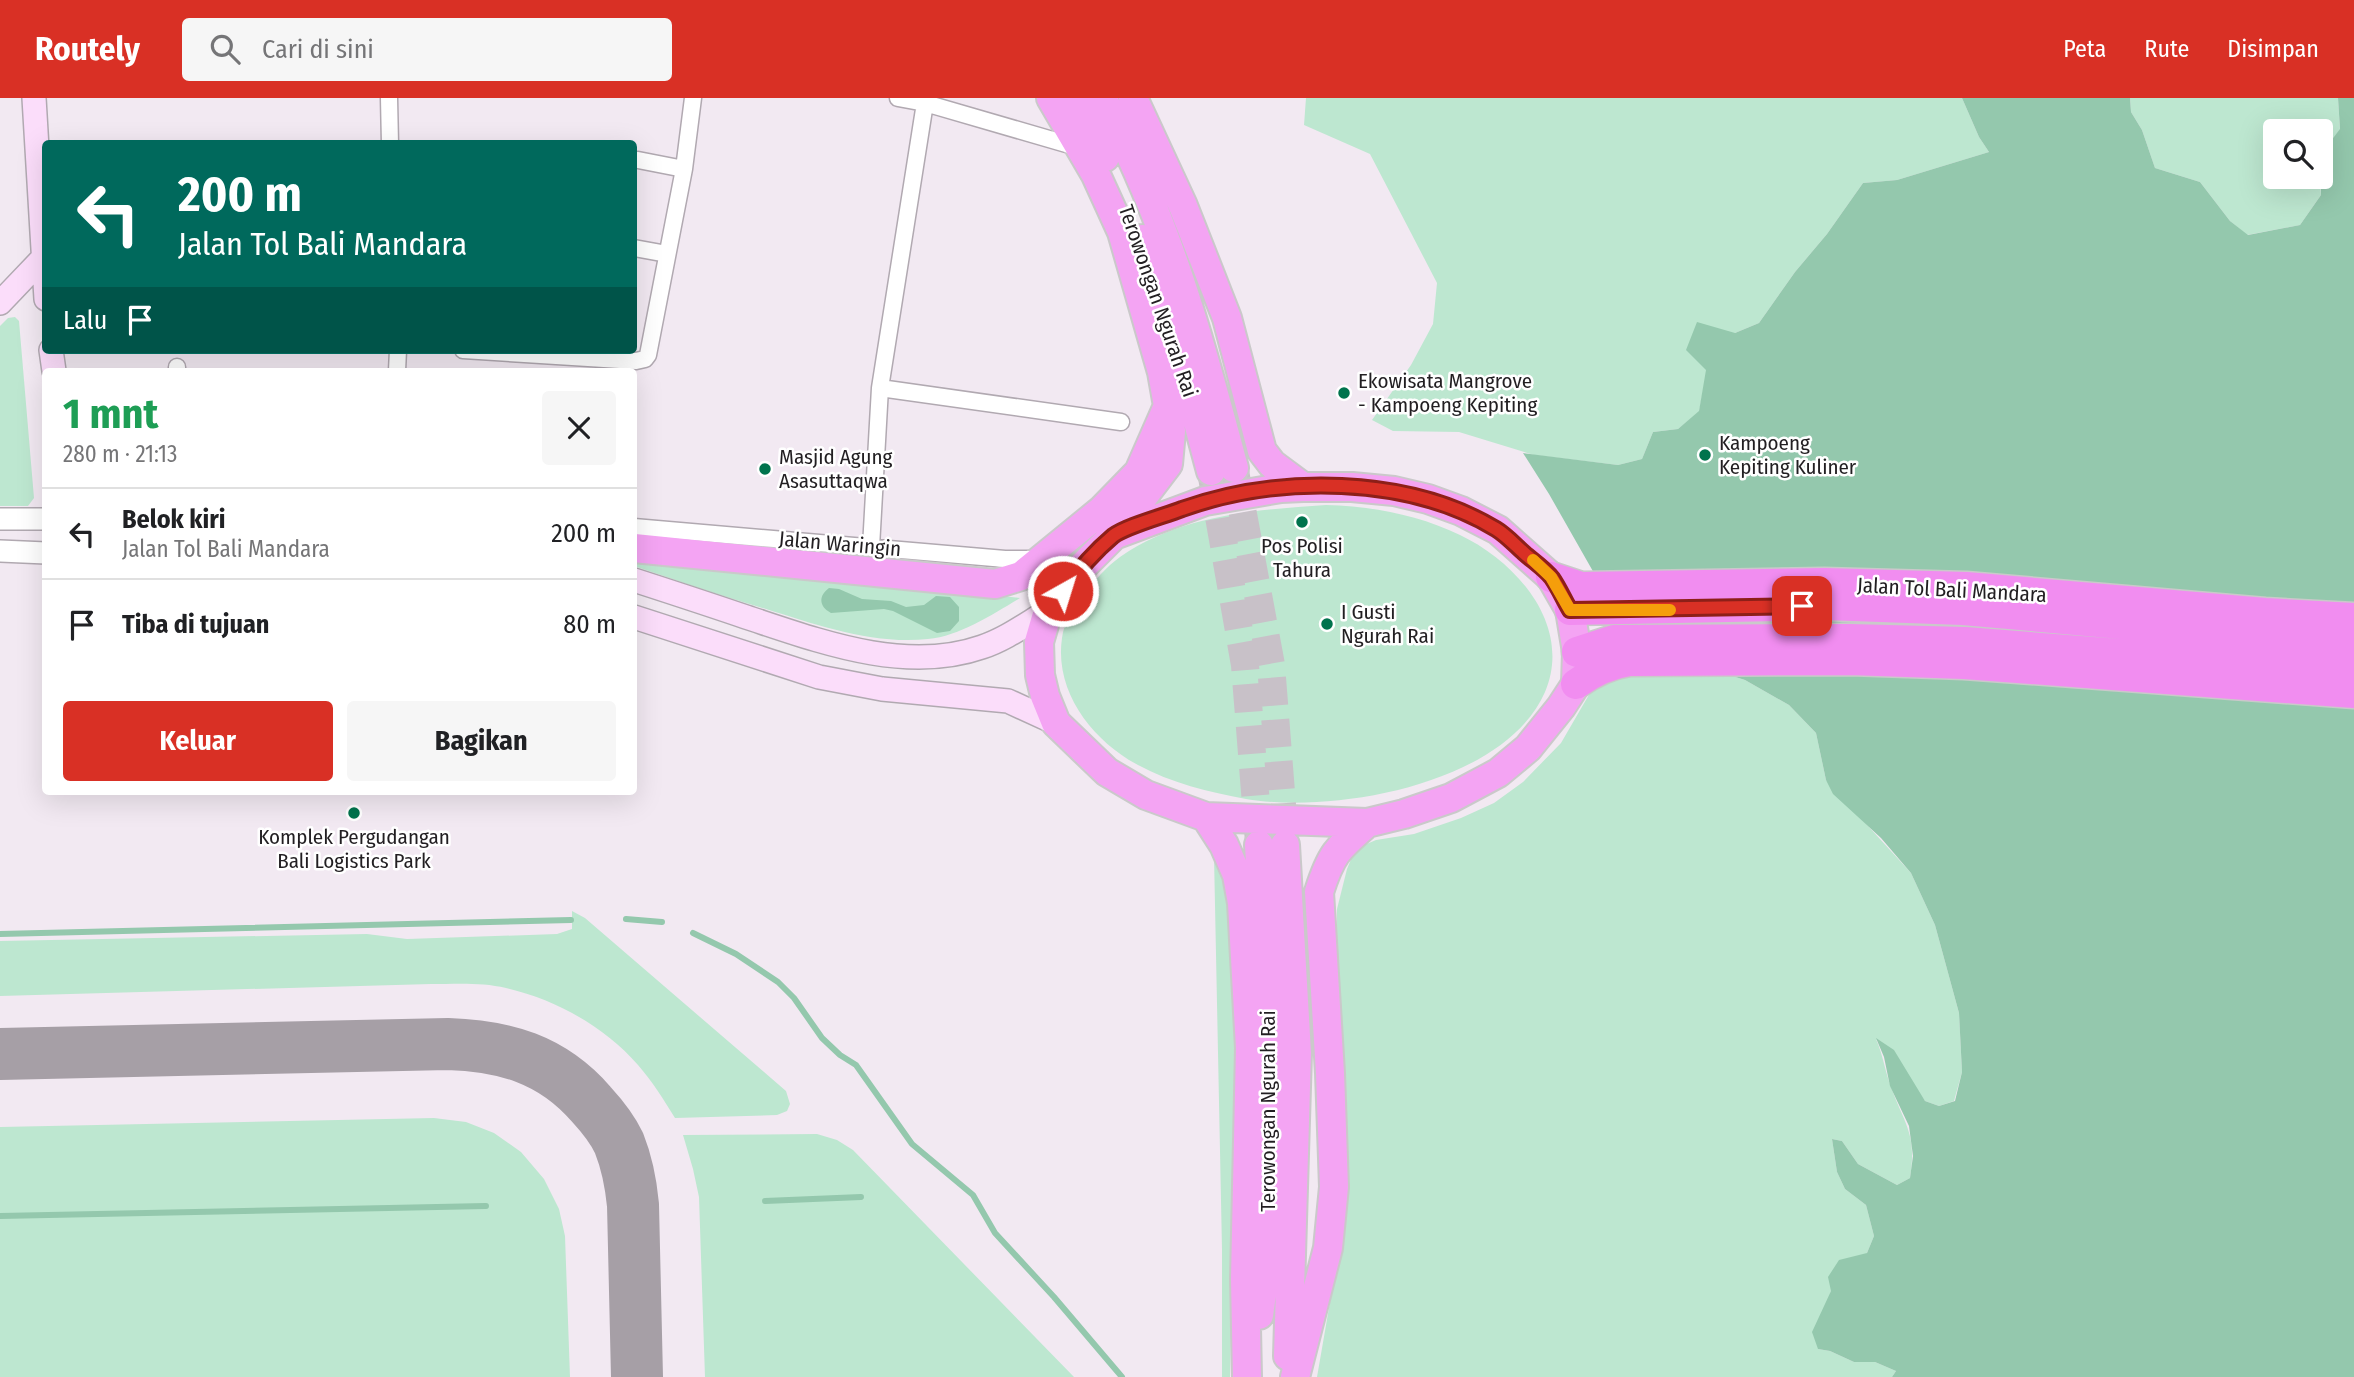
<!DOCTYPE html>
<html lang="id">
<meta charset="utf-8">
<style>
:root{--surface:#fff;--page:#f6f6f6;--text:#202124;--muted:#757577;--line:#e0e0e0;--accent:#d93025}
body{margin:0;font-family:"Fira Sans Condensed",sans-serif;background:var(--page);color:var(--text);height:100vh;display:flex;flex-direction:column;font-size:26px;white-space:nowrap}
*{box-sizing:border-box;margin:0}
p{font-size:23px;color:var(--muted)}
.icon{flex:none;width:38px;height:38px;fill:none;stroke:currentColor;stroke-width:2;stroke-linecap:round;stroke-linejoin:round}
.map{position:relative;flex:1;overflow:hidden}
.sheet{position:absolute;left:42px;top:270px;width:595px;height:427px;display:flex;flex-direction:column;background:var(--surface);border-radius:7px;box-shadow:0 7px 28px #0002}
.sheet>*{flex:none}
.banner{position:absolute;left:42px;top:42px;width:595px;height:214px;border-radius:7px;box-shadow:0 7px 28px #0002;background:#00695c;color:#fff;overflow:hidden}
.fabs{position:absolute;left:2263px;top:21px;display:grid;gap:14px}
.fabs a{display:grid;place-items:center;width:70px;height:70px;border-radius:7px;background:var(--surface);box-shadow:0 7px 28px #0002;font-size:35px}
.pin{position:absolute;display:grid;place-items:center;width:60px;height:60px;color:#fff;margin:-30px;border-radius:14px;box-shadow:0 4px 10px #0006}
.me{position:absolute;width:77px;margin:-38px;rotate:39deg;stroke-linejoin:round;filter:drop-shadow(0 0 5px #0008)}
.turn{display:flex;align-items:center;gap:24px;height:147px;padding:0 21px;font-size:32px}
.turn .icon{width:91px;height:91px;stroke-width:2.5}
.turn b{display:block;font-size:49px;line-height:60px}
.then{display:flex;align-items:center;height:66px;padding:0 21px;background:#0003;gap:14px;font-size:26px}
.round{display:grid;place-items:center;flex:none;width:74px;height:74px;border-radius:7px;background:var(--page)}
.headline{display:flex;align-items:center;justify-content:space-between;height:119px;padding:0 21px}
h1{font-size:42px;font-weight:700;line-height:52px;color:#1e9e55}
.action{display:flex;gap:14px;margin-top:auto;padding:14px 21px}
.action a{flex:1;height:80px;border-radius:7px;background:var(--accent);color:#fff;font-size:28px;font-weight:700;line-height:80px;text-align:center}
.action a+a{background:var(--page);color:var(--text)}
ul{padding:0;list-style:none}
li{display:flex;align-items:center;gap:21px;height:91px;padding:0 21px;border-top:2px solid var(--line)}
li div{flex:1}
li b{display:block;font-size:26px}
li em{font-style:normal}
header{display:flex;align-items:center;gap:42px;box-sizing:border-box;height:98px;padding:0 35px;background:var(--accent);color:#fff}
header strong{font-size:33px}
nav{display:flex;gap:38px;margin-inline-start:auto;font-size:24px}
.search{width:490px;height:63px;background:var(--page);display:flex;align-items:center;gap:18px;box-sizing:border-box;padding:0 24px;border-radius:7px;color:var(--muted);font-size:26px}
.map>svg:first-child{display:block}
</style>
<header>
<strong>Routely</strong>
<div class="search"><svg class="icon" aria-label="search" viewBox="0 0 24 24"><circle cx="10" cy="10" r="6"/><path d="M15 15l6 6"/></svg>Cari di sini</div>
<nav><a>Peta</a><a>Rute</a><a>Disimpan</a></nav>
</header>
<div class="map">
<svg width="2354" height="1279" viewBox="0 0 2354 1279">
<rect width="100%" height="100%" fill="#f2e9f2"/>
<path fill="#bde7d0" d="M1306,0H1962L1979,39L1989,54L1897,82L1863,85L1827,136L1795,174L1759,225L1735,235L1707,272L1699,314L1678,331L1653,334L1642,361L1618,367L1534,357L1459,334L1393,333L1372,322L1411,267L1433,226L1437,185L1370,56L1304,27Z
M2130,0H2338L2340,32L2321,56L2320,33H2275V79H2320L2321,97L2300,127L2247,137L2230,123L2200,84L2155,70L2142,32L2131,14Z
M15,219L19,223L34,400L28,408H0V228L8,220Z
M1326,407C1371,408 1419,417 1460,437C1517,464 1573,528 1545,594C1505,686 1335,716 1246,701C1209,694 1171,685 1138,667C1093,643 1054,594 1062,540C1064,523 1075,508 1085,496C1095,482 1106,469 1120,459C1181,417 1255,412 1326,407Z
M634,458L1020,500C993,516 960,538 928,541C874,547 817,527 766,511C722,498 678,483 634,468Z
M1611,575L1726,576L1745,582L1789,607L1816,635L1826,682L1911,775L1935,827L1959,915L1962,974L1954,1003L1939,1008L1925,1003L1876,941C1883,957 1885,973 1891,989C1905,1028 1917,1035 1910,1080L1897,1087L1858,1066L1842,1043L1832,1041L1837,1074L1845,1091L1866,1107L1874,1138L1867,1155L1831,1193L1818,1251L1830,1253L1854,1264H1875L1896,1273L1892,1279H1317L1342,1135L1336,860L1337,811L1347,771L1352,759L1362,748L1376,742L1414,736L1461,720L1494,705L1523,684L1561,645L1590,595L1598,584Z
M1214,758L1229,800L1233,826L1236,1022L1230,1279H1222V1151Z
M572,813L585,820L786,993L790,1006L787,1013L777,1017L675,1020C664,1002 652,983 638,967C605,929 555,901 506,890C482,884 455,886 431,886L0,898V843L367,836L407,841L557,836L572,831Z
M434,1020L466,1024L494,1035L521,1054L544,1081L559,1111L565,1138L570,1279H0V1029Z
M817,1036L837,1042L853,1052L1074,1279H705L699,1099L693,1071L683,1037Z"/>
<path fill="#94c8ad" d="M1962,0H2130L2131,14L2142,32L2155,70L2200,84L2230,123L2248,137L2300,127L2321,97V56L2340,31L2338,0H2354V1279H1892L1896,1273L1875,1264H1854L1830,1253L1818,1251L1812,1234L1831,1193L1828,1179L1839,1162L1867,1155L1874,1138L1866,1107L1845,1091L1837,1074L1832,1041L1842,1043L1858,1066L1897,1087L1910,1080L1913,1058L1909,1028L1890,988L1884,959L1876,940L1894,952L1925,1003L1939,1008L1955,1003L1962,974L1959,915L1935,827L1911,775L1881,740L1833,696L1826,682L1816,635L1789,607L1745,582L1726,576L1611,575L1615,512L1549,396L1523,355L1618,367L1642,361L1653,334L1678,331L1699,313L1706,272L1686,252L1697,224L1735,235L1759,225L1795,174L1827,136L1863,85L1897,82L1989,54L1979,39Z
M829,490L839,491L862,501L891,503L906,509L924,507L936,498L950,499L959,509V523L950,533L937,535L893,513L884,511L831,515C819,509 818,498 829,490Z"/>
<g fill="none" stroke-linecap="round" stroke-linejoin="round">
<path stroke="#94c8ad" stroke-width="6" d="M626,821L662,824
M693,835L736,856L778,884L794,900L822,940L840,957L856,967L912,1046L973,1097L995,1135L1054,1199L1122,1279
M0,836L571,822
M765,1103L861,1099
M0,1118L486,1108"/>
<path stroke="#a69fa6" stroke-width="52" d="M0,956L448,946C505,948 552,961 591,1006C602,1018 612,1030 619,1045C627,1065 631,1086 633,1107L637,1279"/>
<path stroke="#c8c1c8" stroke-width="28" stroke-dasharray="28 14" stroke-linecap="butt" d="M1235,373L1271,567L1285,745
M1212,379L1245,567L1259,744"/>
<g stroke="#b1a9b1" stroke-width="19">
<path id="minor" d="M389,0L390,46
M898,0L925,5L1080,50
M638,62L684,71
M634,150L667,156
M463,252L636,263L645,261L648,257L684,71L693,0
M177,273V269
M397,273L398,252
M880,290L1121,324
M634,429L1005,461H1039
M871,449L880,290L925,5"/>
</g>
<g stroke="#b1a9b1" stroke-width="24">
<path id="tertiary" d="M0,421H46
M0,453L46,455"/>
</g>
<g stroke="#b1a9b1" stroke-width="26">
<path id="secondary" d="M34,0L46,201
M0,205L42,161
M51,252L54,273
M634,482C671,494 708,506 746,519C819,543 905,576 982,549C1006,541 1026,526 1048,513
M634,519L819,579L882,591L1008,603L1056,625"/>
</g>
<g stroke="#cac9ca" stroke-width="32">
<path id="trunk" d="M1051,0L1096,77L1122,134L1162,274L1168,308L1171,333L1168,366L1114,437
M1074,0L1105,59
M1102,0C1166,118 1200,241 1234,370
M1133,0L1183,108L1227,220L1262,353L1272,366L1303,389
M1142,141L1173,231L1211,373
M1303,389H1352L1394,393L1428,401L1461,413L1498,432L1551,479L1570,512L1577,554L1576,586L1561,609L1528,650L1498,675L1451,700L1404,716L1367,725L1206,719L1146,697L1107,674L1056,625L1045,598L1040,577L1039,544L1048,513L1077,474L1114,437L1205,403L1281,390Z
M634,450L995,486L1021,478L1102,412L1139,374L1168,308
M1206,719L1224,747L1237,777L1242,805L1250,950L1245,1181L1247,1279
M1285,747L1297,955L1288,1258
M1259,1217C1283,1062 1268,903 1259,747
M1295,1279L1328,1150L1334,1089L1330,975L1319,794C1331,756 1337,751 1367,725"/>
</g>
<g stroke="#cac9ca" stroke-width="33">
<path id="motorway" d="M1551,479L1581,489L1824,485L1966,489L2265,515L2354,520
M1570,512L1826,507L1963,512L2257,538L2354,542
M1577,554L1614,542L1849,541L1965,544L2261,567L2354,571
M1576,586C1593,574 1609,566 1630,563L1850,562L1964,566L2354,595"/>
</g>
<use href="#minor" stroke="#fff" stroke-width="16"/>
<use href="#tertiary" stroke="#fff" stroke-width="21"/>
<use href="#secondary" stroke="#fbddfa" stroke-width="23"/>
<use href="#trunk" stroke="#f4a4f3" stroke-width="28"/>
<use href="#motorway" stroke="#f18df0" stroke-width="30"/>
</g>
<g fill="none" stroke-linecap="round" stroke-linejoin="round">
<g stroke="#8d1f18" stroke-width="18">
<path id="route" d="M1063,493C1077,474 1094,454 1113,438C1126,428 1164,418 1182,411C1278,377 1407,377 1496,431C1506,437 1515,447 1524,455C1533,463 1545,471 1552,480C1559,490 1564,502 1570,512L1802,508"/>
</g>
<use href="#route" stroke="#d93025" stroke-width="12"/>
<path stroke="#f59e0b" stroke-width="12" d="M1533,462L1551,479L1570,512H1670"/>
</g>
<g fill="#00734d" stroke="#fff" stroke-width="2.5">
<circle cx="1344" cy="295" r="7"/>
<circle cx="1705" cy="357" r="7"/>
<circle cx="765" cy="371" r="7"/>
<circle cx="1302" cy="424" r="7"/>
<circle cx="1327" cy="526" r="7"/>
<circle cx="354" cy="715" r="7"/>
</g>
<g text-anchor="middle" dominant-baseline="central" stroke-width="5" stroke-linejoin="round" paint-order="stroke">
<g font-size="21" fill="#221f22" stroke="#fff">
<text transform="translate(1158 203) rotate(71)">Terowongan Ngurah Rai</text>
<text transform="translate(840 446) rotate(5)">Jalan Waringin</text>
<text transform="translate(1952 492) rotate(3)">Jalan Tol Bali Mandara</text>
<text transform="translate(1268 1013) rotate(-90)">Terowongan Ngurah Rai</text>
</g>
<g font-size="21" fill="#221f22" stroke="#fff" text-anchor="start">
<text x="1358" y="283">Ekowisata Mangrove<tspan x="1358" dy="24">- Kampoeng Kepiting</tspan></text>
<text x="1719" y="345">Kampoeng<tspan x="1719" dy="24">Kepiting Kuliner</tspan></text>
<text x="779" y="359">Masjid Agung<tspan x="779" dy="24">Asasuttaqwa</tspan></text>
<text x="1302" y="448" text-anchor="middle">Pos Polisi<tspan x="1302" dy="24">Tahura</tspan></text>
<text x="1341" y="514">I Gusti<tspan x="1341" dy="24">Ngurah Rai</tspan></text>
<text x="354" y="739" text-anchor="middle">Komplek Pergudangan<tspan x="354" dy="24">Bali Logistics Park</tspan></text>
</g>
</g>
</svg>
<div class="fabs">
<a><svg class="icon" aria-label="search" viewBox="0 0 24 24"><circle cx="10" cy="10" r="6"/><path d="M15 15l6 6"/></svg></a>
</div>
<div class="pin" style="left:1802px;top:508px;background:#d93025"><svg class="icon" aria-label="arrive" viewBox="0 0 24 24"><path d="M6 21V4h12l-3 4 3 4H6"/></svg></div>
<svg class="me" style="left:1063px;top:493px" viewBox="-20 -20 40 40"><circle r="17" fill="#d93025" stroke="#fff" stroke-width="3"/><path d="M0-11L8 9 0 5-8 9z" fill="#fff"/></svg>
<div class="banner">
<div class="turn"><svg class="icon" aria-label="left" viewBox="0 0 24 24"><path d="M17 20v-9H6M10 6l-5 5 5 5"/></svg><div><b>200 m</b>Jalan Tol Bali Mandara</div></div>
<div class="then">Lalu<svg class="icon" aria-label="arrive" viewBox="0 0 24 24"><path d="M6 21V4h12l-3 4 3 4H6"/></svg></div>
</div>
<section class="sheet">
<div class="headline"><div><h1>1 mnt</h1><p>280 m · 21:13</p></div><a class="round"><svg class="icon" aria-label="close" viewBox="0 0 24 24"><path d="M6 6l12 12M18 6L6 18"/></svg></a></div>
<ul>
<li><svg class="icon" aria-label="left" viewBox="0 0 24 24"><path d="M17 20v-9H6M10 6l-5 5 5 5"/></svg><div><b>Belok kiri</b><p>Jalan Tol Bali Mandara</p></div><em>200 m</em></li>
<li><svg class="icon" aria-label="arrive" viewBox="0 0 24 24"><path d="M6 21V4h12l-3 4 3 4H6"/></svg><div><b>Tiba di tujuan</b></div><em>80 m</em></li>
</ul>
<div class="action"><a>Keluar</a><a>Bagikan</a></div>
</section>
</div>
